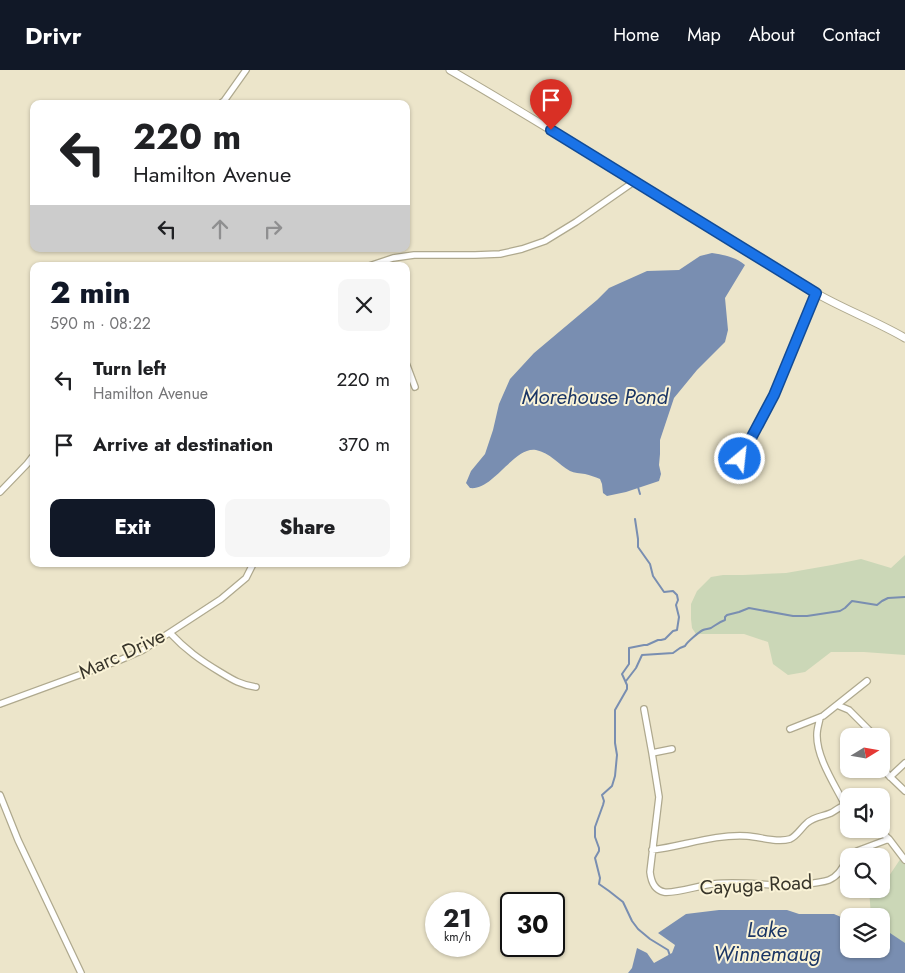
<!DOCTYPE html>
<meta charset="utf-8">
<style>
:root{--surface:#fff;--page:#f6f6f6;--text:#202124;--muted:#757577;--accent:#111827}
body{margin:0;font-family:Jost,sans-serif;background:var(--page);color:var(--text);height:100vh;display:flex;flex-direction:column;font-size:19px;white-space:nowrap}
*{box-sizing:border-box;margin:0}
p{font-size:16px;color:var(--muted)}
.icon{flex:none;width:28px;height:28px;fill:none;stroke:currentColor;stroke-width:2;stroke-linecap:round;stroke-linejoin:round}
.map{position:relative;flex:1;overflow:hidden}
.side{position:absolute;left:30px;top:192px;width:380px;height:305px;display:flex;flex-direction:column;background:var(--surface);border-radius:10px;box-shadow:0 1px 4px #0004}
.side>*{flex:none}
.hud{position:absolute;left:30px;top:30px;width:380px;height:152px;border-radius:10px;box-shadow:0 1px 4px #0004;background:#fff;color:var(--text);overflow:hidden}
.needle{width:32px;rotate:79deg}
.tools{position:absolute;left:840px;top:658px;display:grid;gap:10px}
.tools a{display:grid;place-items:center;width:50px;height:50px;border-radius:10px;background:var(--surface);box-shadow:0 1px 4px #0004;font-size:25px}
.speed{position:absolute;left:425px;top:822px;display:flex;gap:10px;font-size:25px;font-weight:700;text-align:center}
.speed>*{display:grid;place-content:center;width:65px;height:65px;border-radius:50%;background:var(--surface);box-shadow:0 1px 4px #0004;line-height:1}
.speed small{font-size:12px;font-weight:400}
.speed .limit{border:2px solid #111;border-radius:8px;background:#fff;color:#111}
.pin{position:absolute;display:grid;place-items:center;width:42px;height:42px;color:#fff;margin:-51px -21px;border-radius:50% 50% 50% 0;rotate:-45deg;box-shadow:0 0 5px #0007}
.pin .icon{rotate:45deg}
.me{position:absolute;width:55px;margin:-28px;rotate:28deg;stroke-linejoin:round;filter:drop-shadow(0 0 4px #0008)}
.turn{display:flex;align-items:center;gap:18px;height:105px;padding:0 20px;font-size:22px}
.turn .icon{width:65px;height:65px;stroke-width:2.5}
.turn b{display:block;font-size:35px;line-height:42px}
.lanes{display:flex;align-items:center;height:48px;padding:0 20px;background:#0003;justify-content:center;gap:25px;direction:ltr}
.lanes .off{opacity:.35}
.round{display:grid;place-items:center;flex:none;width:52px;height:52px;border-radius:10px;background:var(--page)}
.summary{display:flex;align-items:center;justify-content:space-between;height:85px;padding:0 20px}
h1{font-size:30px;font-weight:800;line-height:38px;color:var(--accent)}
.action{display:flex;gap:10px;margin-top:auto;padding:10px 20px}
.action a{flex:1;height:58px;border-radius:10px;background:var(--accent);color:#fff;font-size:20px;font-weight:800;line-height:58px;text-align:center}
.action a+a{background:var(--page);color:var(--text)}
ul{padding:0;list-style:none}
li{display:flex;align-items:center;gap:15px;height:65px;padding:0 20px}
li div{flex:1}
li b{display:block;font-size:19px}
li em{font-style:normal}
header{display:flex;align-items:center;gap:30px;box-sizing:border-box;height:70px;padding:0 25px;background:var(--accent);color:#fff}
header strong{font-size:24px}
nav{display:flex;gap:28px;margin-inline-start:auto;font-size:18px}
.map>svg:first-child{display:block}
</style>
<header>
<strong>Drivr</strong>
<nav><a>Home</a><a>Map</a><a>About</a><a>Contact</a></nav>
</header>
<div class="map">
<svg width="905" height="903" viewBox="0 0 905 903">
<rect width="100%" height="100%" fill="#ece5ca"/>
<path fill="#cbd7b7" d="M905,485V585L864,582H831L805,602L788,605L773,594L768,572L744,564H696L692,558L691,549V534L697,521L711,507L723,505H743L786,503L832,495L861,489L891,498Z
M901,788L905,791V873H900L881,857V846H871L869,819H881V814L885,812Z"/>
<path fill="#798eb1" d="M712,183C724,185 736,187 745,195L725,228L728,260L725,272L697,300L674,328L660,370V384L659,395L661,404L659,411L626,422L607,426L603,423L602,414L600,409C595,407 590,405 585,404C580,403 574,403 570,401C558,394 550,383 536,380C514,376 493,421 470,418L466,413L471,401L485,384L493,360L499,334L510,309L534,283L597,230L609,218L647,201L679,200L700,186Z
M719,840H787L799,844H834L841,847C851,842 861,837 870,846H849V879H881V857L905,873V903H628L632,898L637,878L647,883L654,893L672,883L675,875L658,863L686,844Z"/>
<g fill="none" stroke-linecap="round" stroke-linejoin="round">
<path stroke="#798eb1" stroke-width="2" d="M638,417L640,424
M635,449L638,469V477L650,494L653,506L664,522L673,521L677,525L678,530L676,535L679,547L677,560L673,561L665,569L661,570H658L647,575H644L629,578V594L622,604L627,615V619L615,640V673L617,685L615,706L612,716L602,725L604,731L603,735L595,757V767L599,778V781L595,788L600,808L599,814L609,821L623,832L632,851L638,859L650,869L668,880L670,886
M626,611L636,598L642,585L673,583L680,578L685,576C687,572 699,562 703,560C705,559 708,559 711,558C716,555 719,552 725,550V547L727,545L739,542L749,538L793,546H807L840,541L845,538L852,531L877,535L882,531L888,528L905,527"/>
<g stroke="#afa98e" stroke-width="8">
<path id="minor" d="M220,34L224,31L246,0
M369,196L393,188L414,185H475L500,184L522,179L545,171L576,152L635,111
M406,293L415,317
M740,389L774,325L816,223
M0,422L27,394L34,385
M170,563C186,580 200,590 220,602C233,610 241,615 256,617
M0,634L120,590L143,580L221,529L246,508L253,494
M837,635L849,640L870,661L872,666
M644,639L652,683L659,727L650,802C651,811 654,820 664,822C674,824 701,815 713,814C747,810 780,819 814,813C819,812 824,812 829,810C839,806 843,796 849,787
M820,648C819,653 817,659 817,664C816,687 835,715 845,735L849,737
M790,659L823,646L867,611
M652,683L672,679
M881,698L905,721
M890,707L905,693
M0,725L18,770L81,903
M878,759L889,769L905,790
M652,780C684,776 714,764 747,766C761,767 777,773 790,769C797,766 801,758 807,753C815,746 822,747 831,743C836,740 840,737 845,735
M850,786L857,781L889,769"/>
</g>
<g stroke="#afa98e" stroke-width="9">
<path id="tertiary" d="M450,0C573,71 692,148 814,222C843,239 876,251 905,268"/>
</g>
<use href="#minor" stroke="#fff" stroke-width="5.5"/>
<use href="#tertiary" stroke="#fff" stroke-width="7"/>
</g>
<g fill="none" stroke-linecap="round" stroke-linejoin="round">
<g stroke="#114b97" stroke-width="12">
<path id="route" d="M551,60L816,223L774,325L740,389"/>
</g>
<use href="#route" stroke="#1a73e8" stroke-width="9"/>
</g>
<g text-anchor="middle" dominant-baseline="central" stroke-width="4" stroke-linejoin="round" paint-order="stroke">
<g font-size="20" fill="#38352a" stroke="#faf3d7">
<text transform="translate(122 584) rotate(-25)">Marc Drive</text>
<text transform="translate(756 815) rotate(-3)">Cayuga Road</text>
</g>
<g font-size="21" font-style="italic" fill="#1b3665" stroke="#faf3d7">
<text x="595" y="327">Morehouse Pond</text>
<text x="767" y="860">Lake<tspan x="767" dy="24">Winnemaug</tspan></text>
</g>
</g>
</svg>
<div class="tools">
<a><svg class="needle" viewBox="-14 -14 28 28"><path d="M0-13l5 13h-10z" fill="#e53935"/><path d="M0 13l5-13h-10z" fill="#757577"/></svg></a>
<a><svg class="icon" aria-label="sound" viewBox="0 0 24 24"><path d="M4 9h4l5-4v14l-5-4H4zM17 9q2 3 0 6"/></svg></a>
<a><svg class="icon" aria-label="search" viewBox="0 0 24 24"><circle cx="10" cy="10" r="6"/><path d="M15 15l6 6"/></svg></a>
<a><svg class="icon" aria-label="layers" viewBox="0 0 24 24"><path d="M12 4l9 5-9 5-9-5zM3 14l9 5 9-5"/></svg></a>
</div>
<div class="speed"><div>21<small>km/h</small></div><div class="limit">30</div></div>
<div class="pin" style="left:551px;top:60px;background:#d93025"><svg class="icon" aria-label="arrive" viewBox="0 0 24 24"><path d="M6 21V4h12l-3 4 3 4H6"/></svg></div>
<svg class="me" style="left:740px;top:389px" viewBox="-20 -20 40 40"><circle r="17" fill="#1a73e8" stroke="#fff" stroke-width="3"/><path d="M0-11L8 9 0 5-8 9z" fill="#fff"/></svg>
<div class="hud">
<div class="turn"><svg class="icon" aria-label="left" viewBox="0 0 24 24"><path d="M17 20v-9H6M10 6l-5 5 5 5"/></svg><div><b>220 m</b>Hamilton Avenue</div></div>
<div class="lanes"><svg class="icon" aria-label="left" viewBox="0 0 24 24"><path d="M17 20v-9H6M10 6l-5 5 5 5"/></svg><svg class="icon off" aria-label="ahead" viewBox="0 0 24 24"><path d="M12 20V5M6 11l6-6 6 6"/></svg><svg class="icon off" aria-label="right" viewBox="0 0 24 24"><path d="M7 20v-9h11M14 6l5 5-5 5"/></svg></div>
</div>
<section class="side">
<div class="summary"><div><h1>2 min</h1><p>590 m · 08:22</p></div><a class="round"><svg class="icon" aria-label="close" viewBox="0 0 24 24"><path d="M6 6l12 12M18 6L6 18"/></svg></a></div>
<ul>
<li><svg class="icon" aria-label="left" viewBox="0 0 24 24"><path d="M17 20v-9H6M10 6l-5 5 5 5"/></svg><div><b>Turn left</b><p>Hamilton Avenue</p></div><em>220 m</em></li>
<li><svg class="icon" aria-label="arrive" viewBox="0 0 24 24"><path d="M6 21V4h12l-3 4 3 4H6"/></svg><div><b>Arrive at destination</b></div><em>370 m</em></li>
</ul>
<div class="action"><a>Exit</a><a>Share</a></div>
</section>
</div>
